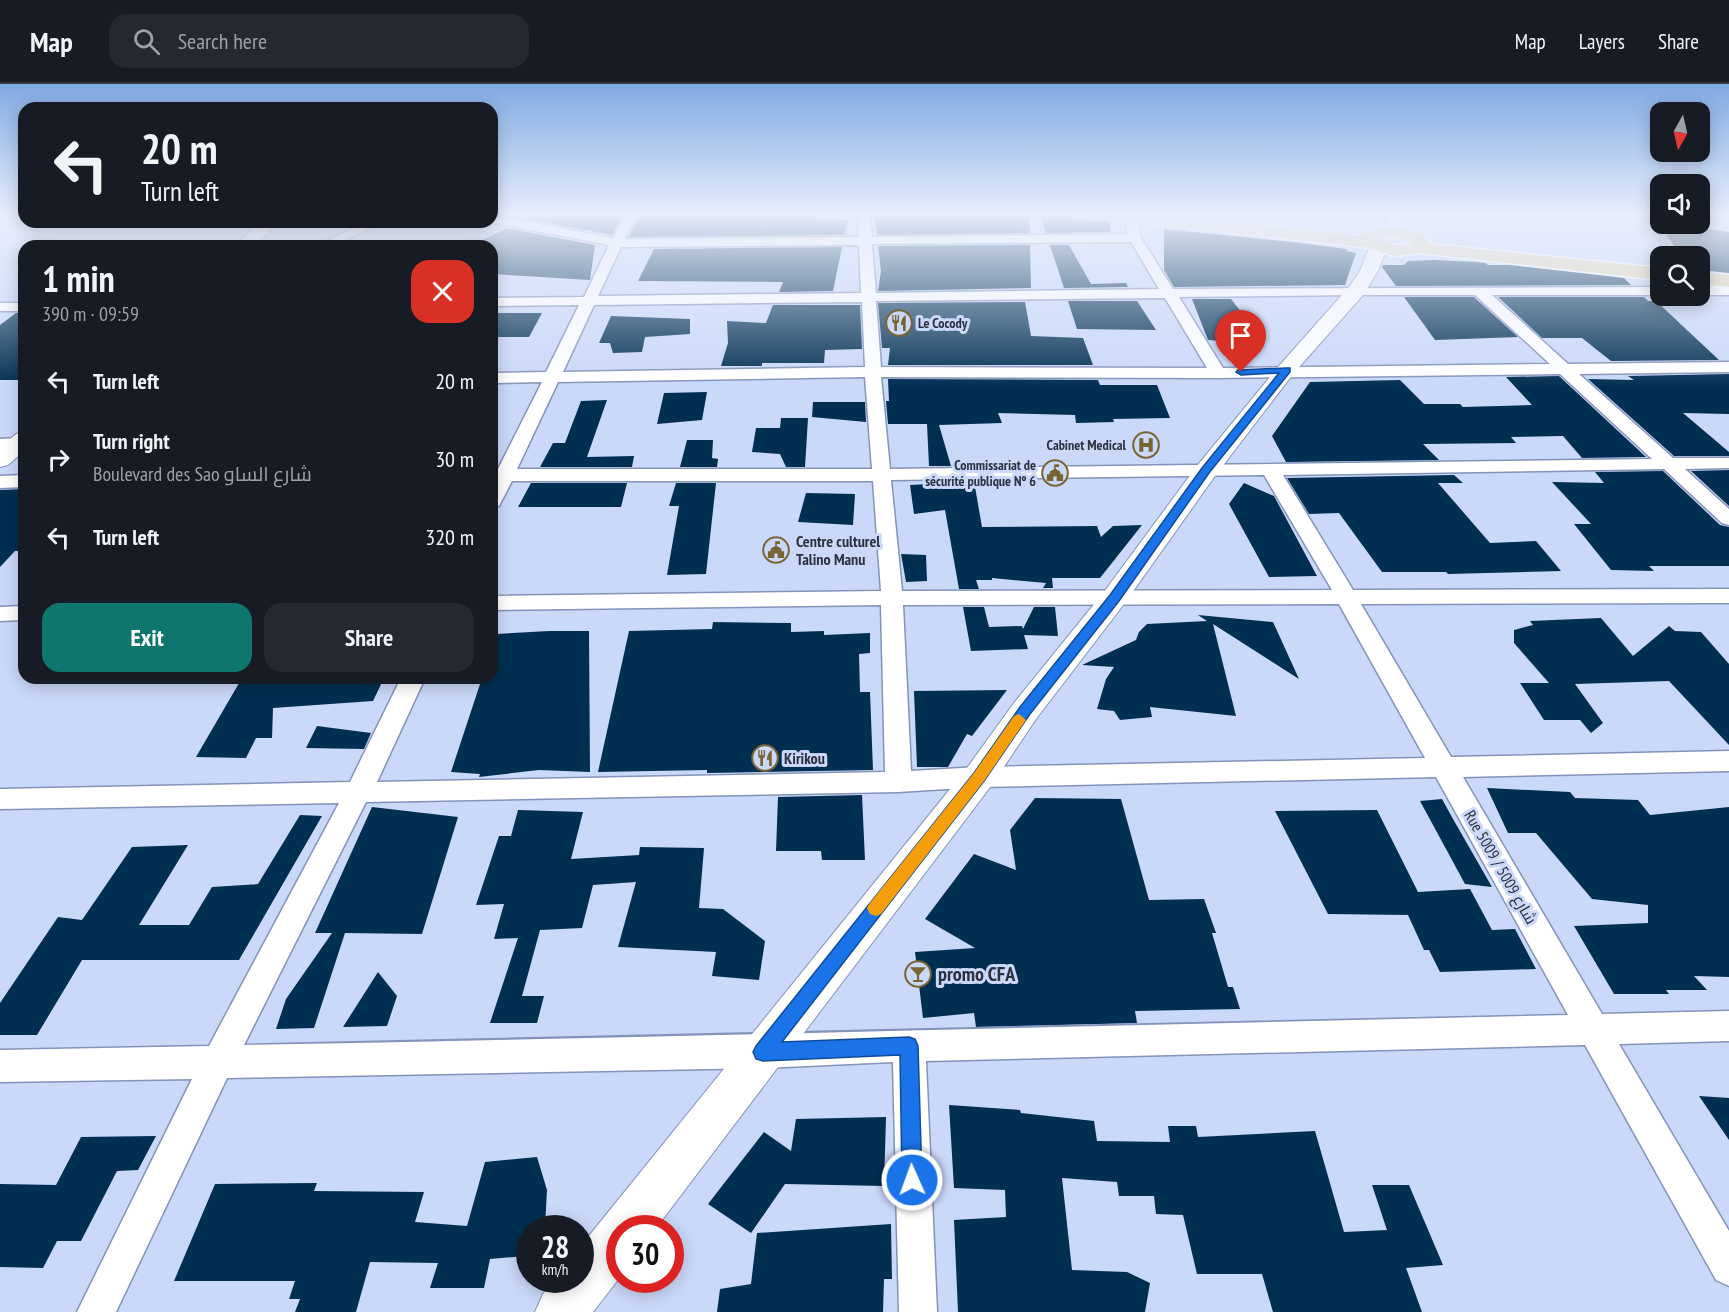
<!DOCTYPE html>
<meta charset="utf-8">
<style>
:root{--surface:#171b24;--page:#242831;--text:#f1f3f6;--muted:#9ea1a6;--line:#363941;--accent:#0f766e}
body{margin:0;font-family:"PT Sans Narrow",Cairo,sans-serif;background:var(--page);color:var(--text);height:100vh;display:flex;flex-direction:column;font-size:22px;white-space:nowrap}
*{box-sizing:border-box;margin:0}
p{font-size:20px;color:var(--muted)}
.icon{flex:none;width:33px;height:33px;fill:none;stroke:currentColor;stroke-width:2;stroke-linecap:round;stroke-linejoin:round}
.map{position:relative;flex:1;overflow:hidden}
.side{position:absolute;left:18px;top:156px;width:480px;height:444px;display:flex;flex-direction:column;background:var(--surface);border-radius:18px;box-shadow:0 3px 15px #0003}
.side>*{flex:none}
.banner{position:absolute;left:18px;top:18px;width:480px;height:126px;border-radius:18px;box-shadow:0 3px 15px #0003;background:#171b24;color:var(--text);overflow:hidden}
.needle{width:39px;rotate:188deg}
.buttons{position:absolute;left:1650px;top:18px;display:grid;gap:12px}
.buttons a{display:grid;place-items:center;width:60px;height:60px;border-radius:12px;background:var(--surface);box-shadow:0 3px 15px #0003;font-size:30px}
.speed{position:absolute;left:516px;top:1131px;display:flex;gap:12px;font-size:30px;font-weight:700;text-align:center}
.speed>*{display:grid;place-content:center;width:78px;height:78px;border-radius:50%;background:var(--surface);box-shadow:0 3px 15px #0003;line-height:1}
.speed small{font-size:15px;font-weight:400}
.speed .limit{border:9px solid #d22;background:#fff;color:#111}
.pin{position:absolute;display:grid;place-items:center;width:51px;height:51px;color:#fff;margin:-62px -26px;border-radius:50% 50% 50% 0;rotate:-45deg;box-shadow:0 0 6px #0007}
.pin .icon{rotate:45deg}
.me{position:absolute;width:66px;margin:-33px;rotate:358deg;stroke-linejoin:round;filter:drop-shadow(0 0 4px #0008)}
.turn{display:flex;align-items:center;gap:21px;height:126px;padding:0 24px;font-size:27px}
.turn .icon{width:78px;height:78px;stroke-width:2.5}
.turn b{display:block;font-size:42px;line-height:51px}
.round{display:grid;place-items:center;flex:none;width:63px;height:63px;border-radius:18px;background:var(--page)}
.head{display:flex;align-items:center;justify-content:space-between;height:102px;padding:0 24px}
h1{font-size:36px;font-weight:700;line-height:45px}
.button{display:flex;gap:12px;margin-top:auto;padding:12px 24px}
.button a{flex:1;height:69px;border-radius:18px;background:var(--accent);color:#fff;font-size:24px;font-weight:700;line-height:69px;text-align:center}
.button a+a{background:var(--page);color:var(--text)}
ul{padding:0;list-style:none}
li{display:flex;align-items:center;gap:18px;height:78px;padding:0 24px}
li div{flex:1}
li b{display:block;font-size:22px}
li em{font-style:normal}
header{display:flex;align-items:center;gap:36px;box-sizing:border-box;height:84px;padding:0 30px;background:var(--surface);border-bottom:2px solid var(--line)}
header strong{font-size:28px}
nav{display:flex;gap:33px;margin-inline-start:auto;font-size:21px}
.search{width:420px;height:54px;background:var(--page);display:flex;align-items:center;gap:15px;box-sizing:border-box;padding:0 21px;border-radius:18px;color:var(--muted);font-size:22px}
.map>svg:first-child{display:block}
</style>
<header>
<strong>Map</strong>
<div class="search"><svg class="icon" aria-label="search" viewBox="0 0 24 24"><circle cx="10" cy="10" r="6"/><path d="M15 15l6 6"/></svg>Search here</div>
<nav><a>Map</a><a>Layers</a><a>Share</a></nav>
</header>
<div class="map">
<svg width="1729" height="1228" viewBox="0 0 1729 1228">
<rect width="100%" height="100%" fill="#cad8f9"/>
<path fill="#012f52" d="M531,131H600L620,135L612,151L524,135Z
M639,131H814L811,135L848,136L844,151L629,153Z
M874,131H1029L1030,149L877,151Z
M1040,131L1110,138V148L1046,149Z
M1656,136L1660,137V140H1678L1729,148V189L1700,186V172H1681Z
M507,144L595,161L590,196L492,190V162H471Z
M1164,145L1301,159L1346,165L1347,167L1356,169L1345,201L1174,203L1164,186Z
M1030,161L1031,204L878,207L881,187L878,162Z
M1050,161H1069L1091,200L1126,199L1128,203L1064,204Z
M842,163L833,207L779,208L783,198L638,197L654,165Z
M1434,176L1476,178L1485,179L1488,181H1510L1624,194L1631,201L1396,202L1382,183L1383,181H1404L1408,177Z
M1404,213H1474L1518,253L1435,256Z
M1498,213H1644L1648,217H1656L1719,276L1611,277L1582,254H1542Z
M1192,215H1231L1249,238L1248,259L1208,256Z
M1068,217H1137L1156,246L1077,245Z
M1025,218L1031,252L1083,254L1093,281H888L890,264H882L878,219Z
M773,221H860L862,265L825,266L824,279H762V282H721L728,259L727,237L766,239Z
M16,229H24V296H0V241Z
M492,229H542L529,253H492Z
M611,232L690,235V250L645,253L642,268L613,269L610,259H599Z
M1729,290V330L1683,329L1729,368V372H1674L1588,295L1634,296L1628,292Z
M1559,292L1646,373L1582,374L1563,352L1511,353L1516,359L1423,360L1439,376L1286,378L1272,352L1310,298L1400,296L1424,320H1460L1463,323L1532,321L1506,293Z
M888,295L1098,296L1100,301H1157L1170,334L1113,335L1114,338L1076,339L1075,331L998,329L1002,339L939,341L951,382H929L927,340H888L886,317H889Z
M707,308L702,336L657,340L664,309Z
M607,316L587,373L634,372L632,383H540L553,359H565L581,317Z
M813,318H865L866,338L812,333Z
M781,334H808L805,383H786L780,370L752,368L756,344H780Z
M687,356H713L712,374L718,375L717,383H680Z
M1729,386V422L1691,387Z
M1663,387L1720,441L1729,443V482H1649L1654,487L1611,486L1574,440H1591L1552,398L1604,399L1595,388Z
M1454,391L1463,399H1438L1490,459L1536,457L1561,487L1448,490L1446,488H1382L1339,429L1309,430L1287,394Z
M974,397L982,443L1097,442L1101,453L1113,442L1142,441L1100,494H1052L1053,504H1043L1046,499L992,494V496H976L979,505H959L945,426L914,430L910,401L929,400V398Z
M531,399H627L621,423H518Z
M676,399H716L706,490L667,491L679,422H669Z
M1244,399L1274,412L1317,492L1269,493L1229,420Z
M24,405V467H15L0,483V406Z
M806,409L855,410L853,441L798,438Z
M901,470L926,471L927,497L906,498Z
M963,523H984L989,543L1022,542L1023,545L1034,523H1055L1058,552L1024,551L1028,565L971,567Z
M1198,531L1273,538L1299,595L1213,540L1236,632L1150,623L1152,633L1120,636L1114,627L1097,625L1106,595L1114,583L1082,581L1136,556L1139,548L1147,540L1207,537Z
M1601,534L1633,572L1669,542L1675,547L1701,548L1729,580V661L1669,597L1575,600L1603,639L1591,649L1580,636H1544L1520,599H1549L1514,559V546L1533,541L1530,537Z
M713,538L791,539V548L824,547V551L870,549V569L859,570L860,608H870L873,686L707,689V686L598,688L629,547L712,545Z
M549,547H589L590,688L539,686L479,693L480,690L451,688L482,594H492V564L497,550Z
M242,594H384L373,617L273,624L272,654H256L246,674L196,673Z
M1007,606L972,652L967,650L948,683H917L914,607Z
M317,642L371,649L364,665L306,664Z
M1487,704L1570,708L1575,714L1638,716L1650,731L1729,723V893L1694,892L1707,906H1666L1669,910H1614L1574,842L1648,839V821L1592,815L1536,749H1508Z
M862,711L865,776H822L821,767H776L778,713Z
M1035,714L1121,715L1149,816L1204,815L1216,849H1212L1228,903H1233L1240,925L1135,927L1137,939L976,943L974,929L923,934L915,868L975,864L925,835L974,770L1016,786L1010,746Z
M1442,715L1453,735L1492,803L1465,800L1420,717Z
M372,723L458,733L422,850L345,849L314,944L276,945L286,915L332,849H315Z
M518,726L583,728L571,775L639,771L640,763L704,764L699,824L723,825L765,857L759,896L712,892L716,868L618,863L636,798L593,801L582,844L540,846L522,912H544L537,939H490L518,854L494,855L504,820L476,821L499,752H511Z
M1377,726L1418,808L1470,805L1492,846L1515,845L1536,885L1440,888L1429,866H1424L1408,831L1328,830L1275,727Z
M300,731L322,732L239,876H82L37,951H0V919L58,833L82,836L132,763L188,761L139,841H189L212,803L258,800Z
M378,888L397,912L387,942L343,943Z
M1699,1012L1729,1014V1056Z
M949,1021L1020,1026L1021,1029L1094,1037L1097,1057L1170,1058L1168,1042H1196L1198,1053L1315,1047L1344,1148L1387,1146L1372,1101H1409L1443,1181L1406,1184L1422,1228H1273L1262,1190H1197L1183,1131L1156,1130L1154,1112H1119L1117,1098L1062,1094L1072,1186L1127,1188L1150,1199L1145,1228H958L954,1136L1006,1133L1005,1106L954,1104Z
M886,1033L884,1102L785,1100L751,1149L708,1120L764,1048L791,1067L796,1035Z
M156,1052L138,1086L117,1087L81,1157H57L43,1184L0,1183V1100L56,1101L81,1053Z
M537,1073L547,1106L545,1143L530,1144V1162L526,1172L490,1175L484,1204H430L438,1179L370,1178L356,1228H295L300,1215H289L295,1197H174L215,1100L317,1099L314,1107L424,1108L415,1138L467,1142L485,1078Z
M891,1140L892,1195H884L883,1228H717L720,1205L751,1200L757,1149Z"/>
<g fill="none" stroke-linecap="round" stroke-linejoin="round">
<g stroke="#8493ba" stroke-width="3">
<path id="minor" d="M492,131L613,154L624,131H636L625,155L859,153L858,131H870L872,153L1128,150L1126,140L1132,136L1138,140L1141,154L1173,205L1660,203V211H1492L1568,280L1729,278V288L1579,290L1673,374H1729V384L1685,385L1729,425V441L1722,439L1664,385L1283,391L1353,506L1729,505V519L1361,520L1451,673L1729,667V687L1463,693L1602,930L1729,927V957L1619,960L1729,1147V1202L1716,1196L1585,961L926,977L937,1228H899L893,978L763,984L227,994L116,1228H77L192,995L0,998V966L209,962L339,719L0,725V705L350,698L401,594H425L377,698L885,688L881,521L492,526V512L881,507L873,397H512L499,422L492,424V385H498L542,298L492,299V289L546,288L579,221L492,222V214L584,213L609,161L489,138H492ZM1131,158L1159,205L876,209L872,160ZM859,161L861,209L598,212L621,163ZM1356,211H1475L1550,280L1223,284L1179,213ZM1165,214L1207,284L881,283L876,217ZM862,218L865,283L563,288L594,221ZM1560,290L1652,375L890,385L881,293L1218,294ZM865,293L872,385H517L558,298ZM1264,391L1332,506L902,507L891,396ZM1339,520L1425,674L979,683L911,687L903,521ZM1436,693L1568,931C1126,941 685,953 244,961L366,718L898,708L979,703Z
M366,138H382L334,162H317Z
M1700,203H1729V211H1700Z
M0,219H24V227H0Z
M19,354L24,355V363L0,365V355Z
M24,391V403L0,404V392Z
M24,522V536L0,537V523Z"/>
</g>
<g stroke="#8493ba" stroke-width="2">
<path id="tertiary" d="M1386,131H1402L1404,148L1402,152H1390Z
M261,138H279L254,162H235Z
M1379,157L1385,158L1388,162L1378,187L1363,211L1293,290L1215,392L1124,520L1036,635L991,702L656,1144H620V1193L593,1228H535L543,1210L554,1196H580V1163L967,684L1014,619L1104,508L1197,382L1279,282L1349,203L1360,187L1370,162L1373,158Z
M24,348V367L8,381L0,383V364L16,350Z"/>
</g>
<g stroke="#fff" stroke-width="3">
<path id="primary" d="M1112,131H1169L1361,152L1365,146C1384,142 1420,139 1431,160L1660,184V196L1420,169L1394,172L1370,164L1120,136ZM1378,153L1400,154L1413,160L1394,161Z
M1700,188L1729,191V203L1700,200Z"/>
</g>
<use href="#minor" fill="#fff" fill-rule="evenodd"/>
<use href="#tertiary" fill="#fff" fill-rule="evenodd"/>
<use href="#primary" fill="#e5d4aa" fill-rule="evenodd"/>
</g>
<linearGradient id="sky" x2="0" y2="1"><stop stop-color="#80aae3"/><stop offset="0.43" stop-color="#e7edfc"/><stop offset="1" stop-color="#e7edfc" stop-opacity="0"/></linearGradient>
<rect width="1729" height="303" fill="url(#sky)"/>
<path fill="#1a73e8" stroke="#114b97" stroke-width="1.5" d="M1286,284H1290V288L1209,389L1119,517L1030,630L984,697L782,958L909,953L915,955L918,962L922,1096L919,1103L912,1106L905,1103L902,1096L900,971L763,977L756,975L753,968L756,962L974,689L1020,623L1110,511L1202,384L1279,289L1241,291L1236,288L1238,286Z"/>
<path fill="#f59e0b" d="M1019,630L1026,636L984,697L881,830L876,832L870,830L867,824L870,819L974,689L1014,632Z"/>
<defs>
<g id="restaurant-ring" transform="scale(1.35)"><circle r="9.5" fill="#cad8f9" stroke="#786533" stroke-width="1.5"/><path d="M-5-6h1v4h1v-4h1v4h1v-4h1v5L-1.5 .5V6h-2V.5L-5-1ZM5-6V6H3V1.5H1.5Q1.5-4 5-6Z" fill="#786533"/></g>
<g id="hospital-ring" transform="scale(1.35)"><circle r="9.5" fill="#cad8f9" stroke="#786533" stroke-width="1.5"/><path d="M-5-5h3v3.5h4V-5h3V5h-3V1.5h-4V5h-3Z" fill="#786533"/></g>
<g id="civic-ring" transform="scale(1.35)"><circle r="9.5" fill="#cad8f9" stroke="#786533" stroke-width="1.5"/><path d="M-.6-6.5H3V-4.5H.6V-3L4-1V1h2V6H-6V1h2V-1L-.6-3ZM-1.2 2.5V6h2.4V2.5Z" fill="#786533"/></g>
<g id="bar-ring" transform="scale(1.35)"><circle r="9.5" fill="#cad8f9" stroke="#786533" stroke-width="1.5"/><path d="M-6-5H6L.8 .8V4.5H3.5V6h-7V4.5H-.8V.8Z" fill="#786533"/></g>
</defs>
<g fill-rule="evenodd">
<use href="#restaurant-ring" x="899" y="239"/>
<use href="#hospital-ring" x="1146" y="361"/>
<use href="#civic-ring" x="1055" y="389"/>
<use href="#civic-ring" x="776" y="466"/>
<use href="#restaurant-ring" x="765" y="674"/>
<use href="#bar-ring" x="918" y="890"/>
</g>
<g text-anchor="middle" dominant-baseline="central" stroke-width="6" stroke-linejoin="round" paint-order="stroke">
<g font-size="14" font-weight="bold" fill="#2a3141" stroke="#cad8f9" text-anchor="end">
<text x="918" y="239" text-anchor="start">Le Cocody</text>
<text x="1126" y="361">Cabinet Medical</text>
<text x="1036" y="381">Commissariat de<tspan x="1036" dy="16">sécurité publique Nº 6</tspan></text>
</g>
<g font-size="16" font-weight="bold" fill="#2a3141" stroke="#cad8f9" text-anchor="start">
<text x="796" y="457">Centre culturel<tspan x="796" dy="18">Talino Manu</tspan></text>
<text x="784" y="674">Kirikou</text>
</g>
<g font-size="16" fill="#2a3141" stroke="#cad8f9">
<text transform="translate(1501 783) rotate(60)">Rue 5009 / شارع 5009</text>
</g>
<g font-size="20" font-weight="bold" fill="#2a3141" stroke="#cad8f9" text-anchor="start">
<text x="938" y="890">promo CFA</text>
</g>
</g>
</svg>
<div class="buttons">
<a><svg class="needle" viewBox="-14 -14 28 28"><path d="M0-13l5 13h-10z" fill="#e53935"/><path d="M0 13l5-13h-10z" fill="#9ea1a6"/></svg></a>
<a><svg class="icon" aria-label="sound" viewBox="0 0 24 24"><path d="M4 9h4l5-4v14l-5-4H4zM17 9q2 3 0 6"/></svg></a>
<a><svg class="icon" aria-label="search" viewBox="0 0 24 24"><circle cx="10" cy="10" r="6"/><path d="M15 15l6 6"/></svg></a>
</div>
<div class="speed"><div>28<small>km/h</small></div><div class="limit">30</div></div>
<div class="pin" style="left:1241px;top:288px;background:#d93025"><svg class="icon" aria-label="arrive" viewBox="0 0 24 24"><path d="M6 21V4h12l-3 4 3 4H6"/></svg></div>
<svg class="me" style="left:912px;top:1096px" viewBox="-20 -20 40 40"><circle r="17" fill="#1a73e8" stroke="#fff" stroke-width="3"/><path d="M0-11L8 9 0 5-8 9z" fill="#fff"/></svg>
<div class="banner">
<div class="turn"><svg class="icon" aria-label="left" viewBox="0 0 24 24"><path d="M17 20v-9H6M10 6l-5 5 5 5"/></svg><div><b>20 m</b>Turn left</div></div>
</div>
<section class="side">
<div class="head"><div><h1>1 min</h1><p>390 m · 09:59</p></div><a class="round" style="background:#d93025;color:#fff"><svg class="icon" aria-label="close" viewBox="0 0 24 24"><path d="M6 6l12 12M18 6L6 18"/></svg></a></div>
<ul>
<li><svg class="icon" aria-label="left" viewBox="0 0 24 24"><path d="M17 20v-9H6M10 6l-5 5 5 5"/></svg><div><b>Turn left</b></div><em>20 m</em></li>
<li><svg class="icon" aria-label="right" viewBox="0 0 24 24"><path d="M7 20v-9h11M14 6l5 5-5 5"/></svg><div><b>Turn right</b><p>Boulevard des Sao شارع الساو</p></div><em>30 m</em></li>
<li><svg class="icon" aria-label="left" viewBox="0 0 24 24"><path d="M17 20v-9H6M10 6l-5 5 5 5"/></svg><div><b>Turn left</b></div><em>320 m</em></li>
</ul>
<div class="button"><a>Exit</a><a>Share</a></div>
</section>
</div>
